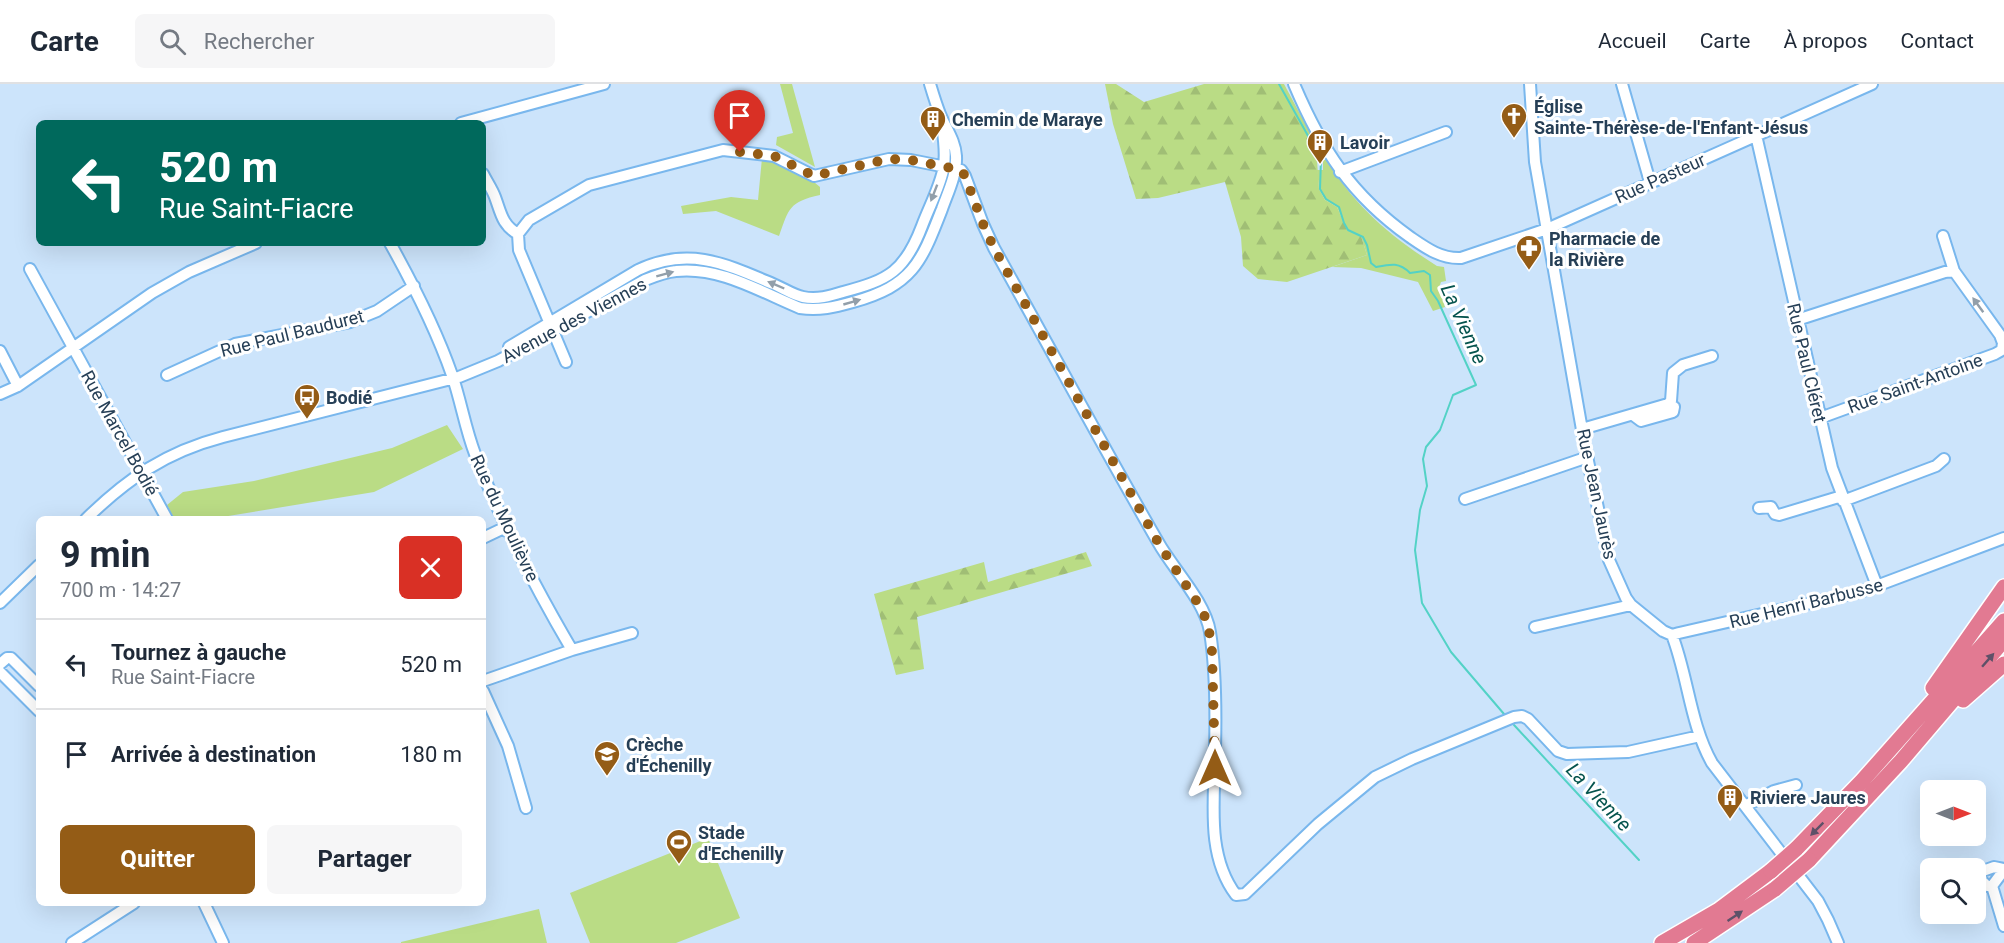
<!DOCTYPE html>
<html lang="fr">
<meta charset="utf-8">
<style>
:root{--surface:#fff;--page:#f6f6f7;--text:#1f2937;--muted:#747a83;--line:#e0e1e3;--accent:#945c16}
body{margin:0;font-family:Roboto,sans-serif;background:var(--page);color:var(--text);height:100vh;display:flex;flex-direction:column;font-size:22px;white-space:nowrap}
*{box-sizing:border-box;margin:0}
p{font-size:20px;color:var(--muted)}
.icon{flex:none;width:33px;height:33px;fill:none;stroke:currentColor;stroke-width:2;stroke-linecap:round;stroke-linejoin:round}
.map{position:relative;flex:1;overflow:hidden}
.sheet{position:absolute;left:36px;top:432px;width:450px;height:390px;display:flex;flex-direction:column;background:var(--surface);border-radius:9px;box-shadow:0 6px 24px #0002}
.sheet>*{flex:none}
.banner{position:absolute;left:36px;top:36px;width:450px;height:126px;border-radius:9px;box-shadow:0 6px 24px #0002;background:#00695c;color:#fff;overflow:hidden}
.needle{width:39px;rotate:90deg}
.controls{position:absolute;left:1920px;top:696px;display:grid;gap:12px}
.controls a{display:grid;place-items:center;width:66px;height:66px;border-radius:9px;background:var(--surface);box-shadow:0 6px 24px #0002;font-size:30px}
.pin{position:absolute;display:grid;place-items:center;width:51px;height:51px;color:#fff;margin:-62px -26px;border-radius:50% 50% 50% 0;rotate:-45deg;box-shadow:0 0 6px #0007}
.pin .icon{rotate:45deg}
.me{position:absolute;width:66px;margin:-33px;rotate:0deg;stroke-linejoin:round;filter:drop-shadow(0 0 4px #0008)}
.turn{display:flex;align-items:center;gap:21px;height:126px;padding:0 24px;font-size:27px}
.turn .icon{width:78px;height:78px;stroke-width:2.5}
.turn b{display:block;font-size:42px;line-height:51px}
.round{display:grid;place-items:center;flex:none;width:63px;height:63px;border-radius:9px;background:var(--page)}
.head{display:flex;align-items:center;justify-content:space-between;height:102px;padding:0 24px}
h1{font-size:36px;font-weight:700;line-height:45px}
.primary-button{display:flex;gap:12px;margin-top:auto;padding:12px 24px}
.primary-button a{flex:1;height:69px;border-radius:9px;background:var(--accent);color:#fff;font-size:24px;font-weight:700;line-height:69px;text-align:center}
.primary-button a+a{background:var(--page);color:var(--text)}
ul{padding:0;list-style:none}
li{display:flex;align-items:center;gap:18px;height:90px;padding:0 24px;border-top:2px solid var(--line)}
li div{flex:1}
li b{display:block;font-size:22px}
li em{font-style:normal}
header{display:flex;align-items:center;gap:36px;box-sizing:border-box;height:84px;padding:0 30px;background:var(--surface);border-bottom:2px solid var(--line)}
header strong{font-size:28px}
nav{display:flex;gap:33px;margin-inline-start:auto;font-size:21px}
.search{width:420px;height:54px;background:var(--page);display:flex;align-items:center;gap:15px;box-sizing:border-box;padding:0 21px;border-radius:9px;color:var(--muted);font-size:22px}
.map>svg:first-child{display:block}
</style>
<header>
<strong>Carte</strong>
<div class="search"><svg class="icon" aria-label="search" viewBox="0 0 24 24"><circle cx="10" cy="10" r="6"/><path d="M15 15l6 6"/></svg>Rechercher</div>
<nav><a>Accueil</a><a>Carte</a><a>À propos</a><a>Contact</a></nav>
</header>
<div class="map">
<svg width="2004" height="859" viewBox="0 0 2004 859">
<defs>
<pattern id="forest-firs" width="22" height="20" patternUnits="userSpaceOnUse" patternTransform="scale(1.5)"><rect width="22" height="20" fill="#badc85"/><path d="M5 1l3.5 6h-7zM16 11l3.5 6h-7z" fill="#a0be75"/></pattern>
</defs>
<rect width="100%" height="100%" fill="#cce4fb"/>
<path fill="#badc85" d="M780,0H792L815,83L776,61L777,53L793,49Z
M762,74C781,75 805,90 820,103V111C789,118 789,124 779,152L716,127L683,130L681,122L731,113L758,116Z
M1323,76H1328C1352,121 1394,155 1437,182L1444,183L1446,197L1441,198L1440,201L1445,223L1433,227L1418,198L1361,184L1332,183L1367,171L1361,152L1347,146L1337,123L1325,116L1319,105L1317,86H1323Z
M447,341L463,365L374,408L216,434H174L167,421L183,408L254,397L392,364Z
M708,754L740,834L676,859H590L570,809Z
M539,825L547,859H401V858Z"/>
<path fill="url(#forest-firs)" d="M1105,0H1116L1144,18L1204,0H1284L1322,71L1317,76L1319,105L1325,116L1337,123L1347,146L1361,152L1367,171L1287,198L1258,195L1243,182L1241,153L1225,98L1158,114L1136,115L1113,40Z
M1086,468L1092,482L917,533L924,585L896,591L874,510L984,478L988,498Z"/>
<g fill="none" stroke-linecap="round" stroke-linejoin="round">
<path stroke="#53d2c6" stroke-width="2" d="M1279,0L1321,75L1320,105L1326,115L1339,123L1344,139L1348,146L1363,153L1367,161L1371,179L1376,183C1391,180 1399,178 1410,189L1424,187L1430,191L1431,207L1438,217L1476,301L1453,311L1440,346L1426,363L1423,375L1427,402L1420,426L1415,466L1422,519L1451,568L1504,630
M1514,641L1639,776"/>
<g stroke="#79b7ed" stroke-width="14">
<path id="minor" d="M1294,0C1322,66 1351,111 1410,153C1426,164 1441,175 1461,174L1547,145L1872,0
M1530,0L1535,78L1585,363L1609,476L1626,514L1631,521L1663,547L1672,551L1679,549L1863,507L2004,454
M1622,0L1650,98
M461,39L604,0
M1756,51L1832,384L1877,502
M1340,88L1446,48
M483,90C487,98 492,105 495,113C501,129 502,141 518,150L519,166L566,278
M518,150L529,136L589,101L723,66L774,72L814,92L889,75L911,76L961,86L965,92L983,140L994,164C1049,262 1102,361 1158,458C1173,485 1205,517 1210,548C1216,586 1216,627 1215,666C1215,714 1205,770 1236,811L1245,810L1318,740L1375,693L1412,675L1514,633L1522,632L1528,635L1558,667L1567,670L1628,668L1700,652
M1943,152L1954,187
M390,159C414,202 436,245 452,291C461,317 465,344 475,370C501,438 535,503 572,566
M30,185L167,435
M1797,236L1945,188L1954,187L2000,251L2003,259L2002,266L1995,270L1820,334
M509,263L638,186C689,162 726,180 773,200C783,204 793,211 803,213C817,216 830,212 843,208C889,196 905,187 922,142C929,123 941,101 944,82C946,68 944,54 942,41
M0,267L18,302
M167,291L235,260L350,238L377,227L414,202
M0,310L18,302L152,209L189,188L256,159
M1633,331L1641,337L1673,328L1674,323L1668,320
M1582,345L1668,320L1671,317L1673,289L1683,281L1712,272
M1465,415L1588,373
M1843,417L1936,382L1944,375
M1759,424L1771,423L1775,430L1779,431L1842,412
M86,435C128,394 166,368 223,353L459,293L498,277L645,196C655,192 665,188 676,187C719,182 761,208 800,224C819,227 835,223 853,218C913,201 921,179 942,125C948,108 957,90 956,72C955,56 946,45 940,30C936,20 933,10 930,0
M483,454L506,443
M0,519L39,481
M1535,543L1631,521
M1672,551C1688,592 1690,640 1712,679L1818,817L1828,836L1838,859
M0,580L7,574H11L39,602
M0,588L39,627
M483,597L572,566L632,549
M483,607L508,662L526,724
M1745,722L1774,707L1796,701
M2004,786L1992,802L2004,842
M1992,802H1987L1982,797L1980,788L1994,783L2004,785
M204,819L223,859
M72,859L134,819"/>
</g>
<g stroke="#fff" stroke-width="18">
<path id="highway" d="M1933,604L2004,503
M1963,616L2004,580
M1796,765L1862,697L2004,537
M1809,776L1901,677L2004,556
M1662,859L1719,826L1771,787
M1694,859L1775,805"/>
</g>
<use href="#minor" stroke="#fff" stroke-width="10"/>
<use href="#highway" stroke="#e27a92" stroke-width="15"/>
<g stroke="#fff" stroke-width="18" stroke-linecap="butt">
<path id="highway-bridge" d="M1771,787L1796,765
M1775,805L1809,776"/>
</g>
<use href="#highway-bridge" stroke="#e27a92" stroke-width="15"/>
</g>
<defs><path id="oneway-solid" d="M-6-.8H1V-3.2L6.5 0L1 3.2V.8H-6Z" transform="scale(1.5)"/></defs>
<g fill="#929faa">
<use href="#oneway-solid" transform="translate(934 109) rotate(111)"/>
<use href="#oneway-solid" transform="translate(665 190) rotate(-15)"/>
<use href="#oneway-solid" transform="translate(776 201) rotate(-157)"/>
<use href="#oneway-solid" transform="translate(852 218) rotate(-16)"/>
<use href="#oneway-solid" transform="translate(1978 221) rotate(-126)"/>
</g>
<g fill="#5e5168">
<use href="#oneway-solid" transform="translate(1988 576) rotate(-49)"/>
<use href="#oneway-solid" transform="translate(1817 745) rotate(135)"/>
<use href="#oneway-solid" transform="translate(1735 832) rotate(-34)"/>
</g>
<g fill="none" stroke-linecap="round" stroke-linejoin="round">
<path stroke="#945c16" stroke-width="10" stroke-dasharray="0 18" d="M740,68L774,72L814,92L889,75L911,76L961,86L965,92L983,140L994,164L1159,460L1199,521L1208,539L1212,568L1215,684"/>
</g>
<defs>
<g id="church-pin" transform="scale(1.35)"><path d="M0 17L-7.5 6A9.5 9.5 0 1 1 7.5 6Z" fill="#945c16" stroke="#fff"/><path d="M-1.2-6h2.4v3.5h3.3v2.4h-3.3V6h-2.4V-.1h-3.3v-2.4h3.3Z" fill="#fff"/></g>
<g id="building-pin" transform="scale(1.35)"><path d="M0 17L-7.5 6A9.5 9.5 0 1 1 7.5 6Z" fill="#945c16" stroke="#fff"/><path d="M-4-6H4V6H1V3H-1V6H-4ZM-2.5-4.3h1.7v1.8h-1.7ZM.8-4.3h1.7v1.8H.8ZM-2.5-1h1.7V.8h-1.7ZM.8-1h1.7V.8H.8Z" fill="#fff"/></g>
<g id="pharmacy-pin" transform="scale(1.35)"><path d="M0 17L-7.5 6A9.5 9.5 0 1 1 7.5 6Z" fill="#945c16" stroke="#fff"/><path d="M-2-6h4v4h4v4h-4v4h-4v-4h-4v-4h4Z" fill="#fff"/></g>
<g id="bus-pin" transform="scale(1.35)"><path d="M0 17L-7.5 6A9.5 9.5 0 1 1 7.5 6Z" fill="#945c16" stroke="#fff"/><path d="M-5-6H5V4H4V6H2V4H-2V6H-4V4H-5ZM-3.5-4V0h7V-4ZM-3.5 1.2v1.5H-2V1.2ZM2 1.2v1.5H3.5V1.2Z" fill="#fff"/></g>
<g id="school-pin" transform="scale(1.35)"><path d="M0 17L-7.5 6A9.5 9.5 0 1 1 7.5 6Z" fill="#945c16" stroke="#fff"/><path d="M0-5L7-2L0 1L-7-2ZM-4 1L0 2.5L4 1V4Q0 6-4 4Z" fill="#fff"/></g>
<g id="stadium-pin" transform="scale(1.35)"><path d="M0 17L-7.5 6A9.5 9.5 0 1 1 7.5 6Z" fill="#945c16" stroke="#fff"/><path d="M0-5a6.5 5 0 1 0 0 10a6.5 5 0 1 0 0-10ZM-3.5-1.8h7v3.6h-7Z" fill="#fff"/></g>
</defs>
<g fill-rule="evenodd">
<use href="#church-pin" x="1514" y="32"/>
<use href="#building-pin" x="933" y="35"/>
<use href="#building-pin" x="1320" y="58"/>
<use href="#pharmacy-pin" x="1529" y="164"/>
<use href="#bus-pin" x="307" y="313"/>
<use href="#school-pin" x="607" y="670"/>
<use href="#building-pin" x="1730" y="713"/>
<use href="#stadium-pin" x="679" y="758"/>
</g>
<g text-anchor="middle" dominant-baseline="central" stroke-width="6" stroke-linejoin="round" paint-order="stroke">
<g font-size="18" font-weight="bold" fill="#263f56" stroke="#fff" text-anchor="start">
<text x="1534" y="22">Église<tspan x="1534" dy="21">Sainte-Thérèse-de-l'Enfant-Jésus</tspan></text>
<text x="952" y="35">Chemin de Maraye</text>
<text x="1340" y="58">Lavoir</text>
<text x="1549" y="154">Pharmacie de<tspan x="1549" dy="21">la Rivière</tspan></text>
<text x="326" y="313">Bodié</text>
<text x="626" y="660">Crèche<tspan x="626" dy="21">d'Échenilly</tspan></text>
<text x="1750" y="713">Riviere Jaures</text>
<text x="698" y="748">Stade<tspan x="698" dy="21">d'Echenilly</tspan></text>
</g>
<g font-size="18" fill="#263f56" stroke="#fff">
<text transform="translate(1660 94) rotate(-24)">Rue Pasteur</text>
<text transform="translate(574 236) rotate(-28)">Avenue des Viennes</text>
<text transform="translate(292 249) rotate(-14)">Rue Paul Bauduret</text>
<text transform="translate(1807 279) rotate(77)">Rue Paul Cléret</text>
<text transform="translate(1915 299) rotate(-20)">Rue Saint-Antoine</text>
<text transform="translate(120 349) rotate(61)">Rue Marcel Bodié</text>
<text transform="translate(1597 410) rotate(78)">Rue Jean Jaurès</text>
<text transform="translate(505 434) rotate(65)">Rue du Moulièvre</text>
<text transform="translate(1806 519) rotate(-14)">Rue Henri Barbusse</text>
</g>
<g font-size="20" font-style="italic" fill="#06544e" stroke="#fff">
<text transform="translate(1464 240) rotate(66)">La Vienne</text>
<text transform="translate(1599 713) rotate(47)">La Vienne</text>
</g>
</g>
</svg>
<div class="controls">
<a><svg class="needle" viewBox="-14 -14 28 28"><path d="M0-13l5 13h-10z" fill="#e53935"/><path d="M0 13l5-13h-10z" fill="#747a83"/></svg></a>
<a><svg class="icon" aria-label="search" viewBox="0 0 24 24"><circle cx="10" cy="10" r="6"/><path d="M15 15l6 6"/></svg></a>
</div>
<div class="pin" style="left:740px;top:68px;background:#d93025"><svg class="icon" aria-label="arrive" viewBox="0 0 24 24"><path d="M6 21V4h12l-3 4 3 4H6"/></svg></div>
<svg class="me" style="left:1215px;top:684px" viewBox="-20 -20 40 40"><path d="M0-17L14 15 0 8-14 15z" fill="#945c16" stroke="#fff" stroke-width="4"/></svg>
<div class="banner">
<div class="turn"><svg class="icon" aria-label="left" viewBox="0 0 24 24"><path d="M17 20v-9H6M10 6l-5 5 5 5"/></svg><div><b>520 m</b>Rue Saint-Fiacre</div></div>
</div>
<section class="sheet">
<div class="head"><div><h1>9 min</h1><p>700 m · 14:27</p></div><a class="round" style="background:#d93025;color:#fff"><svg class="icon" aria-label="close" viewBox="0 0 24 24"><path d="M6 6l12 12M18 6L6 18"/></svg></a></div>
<ul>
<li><svg class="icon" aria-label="left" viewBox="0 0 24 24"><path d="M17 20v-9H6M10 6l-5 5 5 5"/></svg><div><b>Tournez à gauche</b><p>Rue Saint-Fiacre</p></div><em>520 m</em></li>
<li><svg class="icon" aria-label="arrive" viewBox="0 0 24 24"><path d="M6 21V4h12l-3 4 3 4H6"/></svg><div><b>Arrivée à destination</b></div><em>180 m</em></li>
</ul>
<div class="primary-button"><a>Quitter</a><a>Partager</a></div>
</section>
</div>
